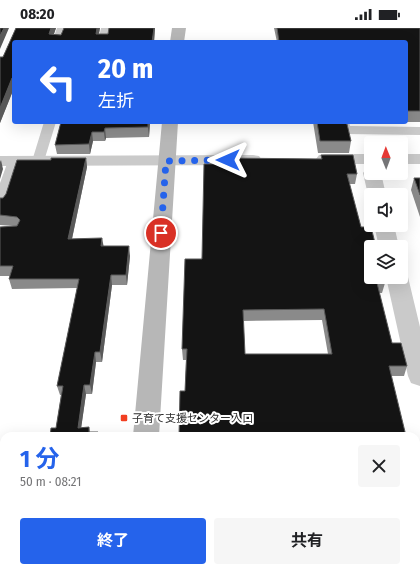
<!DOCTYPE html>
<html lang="ja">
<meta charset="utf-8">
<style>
:root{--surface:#fff;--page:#f6f6f6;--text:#202124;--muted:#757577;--accent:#2563eb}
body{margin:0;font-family:"Fira Sans Condensed","Noto Sans JP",sans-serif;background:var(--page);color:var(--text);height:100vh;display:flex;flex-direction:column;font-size:15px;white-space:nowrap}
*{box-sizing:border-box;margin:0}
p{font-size:13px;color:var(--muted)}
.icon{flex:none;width:22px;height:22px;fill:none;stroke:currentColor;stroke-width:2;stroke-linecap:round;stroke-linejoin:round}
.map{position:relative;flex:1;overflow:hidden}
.details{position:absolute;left:0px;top:404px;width:420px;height:140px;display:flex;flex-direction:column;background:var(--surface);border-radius:12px 12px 0 0;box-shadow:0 4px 16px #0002}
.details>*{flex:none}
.guide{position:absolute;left:12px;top:12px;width:396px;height:84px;border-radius:4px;box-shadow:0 4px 16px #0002;background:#2563eb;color:#fff;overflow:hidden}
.needle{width:26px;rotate:359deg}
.fabs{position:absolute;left:364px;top:108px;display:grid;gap:8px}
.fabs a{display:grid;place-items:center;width:44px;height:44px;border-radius:4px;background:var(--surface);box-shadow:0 4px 16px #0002;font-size:20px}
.pin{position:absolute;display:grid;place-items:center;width:34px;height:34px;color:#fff;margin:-17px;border:2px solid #fff;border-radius:50%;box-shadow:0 1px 4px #0007}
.me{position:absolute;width:44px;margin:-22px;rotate:270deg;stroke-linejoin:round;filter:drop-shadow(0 0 3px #0008)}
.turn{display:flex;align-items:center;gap:14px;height:84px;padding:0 20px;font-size:18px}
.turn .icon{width:52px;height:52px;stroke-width:2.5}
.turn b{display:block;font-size:28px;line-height:34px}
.round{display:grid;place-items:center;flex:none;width:42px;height:42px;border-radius:4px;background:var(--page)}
.overview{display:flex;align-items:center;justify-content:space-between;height:68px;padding:0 20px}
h1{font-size:24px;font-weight:700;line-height:30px;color:var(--accent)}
.action{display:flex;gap:8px;margin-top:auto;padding:8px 20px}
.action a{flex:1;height:46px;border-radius:4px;background:var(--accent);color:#fff;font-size:16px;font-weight:700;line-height:46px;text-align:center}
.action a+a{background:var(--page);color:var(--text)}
.status{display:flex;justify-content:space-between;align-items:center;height:28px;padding:0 20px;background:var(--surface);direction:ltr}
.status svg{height:11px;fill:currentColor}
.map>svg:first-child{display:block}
</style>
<div class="status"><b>08:20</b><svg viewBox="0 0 49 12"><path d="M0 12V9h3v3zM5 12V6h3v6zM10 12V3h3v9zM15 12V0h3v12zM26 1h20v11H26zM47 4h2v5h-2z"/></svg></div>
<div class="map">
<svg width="420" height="544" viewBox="0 0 420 544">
<rect width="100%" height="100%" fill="#fff"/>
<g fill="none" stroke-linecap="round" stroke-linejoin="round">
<path fill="#cacaca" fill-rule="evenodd" d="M57,0H67L62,14H52Z
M101,0H111L108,14H98Z
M44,94H56L44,133L43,136H33L32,133Z
M337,94H349L350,98L420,99V107L345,106L341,105Z
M14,129L19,130L20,133L7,175L5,178L0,179V155L8,133L9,130Z"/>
<path fill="#cacaca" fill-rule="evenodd" d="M325,126H371V136H325L319,135L316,131L319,127Z
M401,126H420V136H401Z
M253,127L259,128L262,132L259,136L253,137L0,138V128Z
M371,140V145H381L386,167H371V171L368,167L363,145L366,141Z
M374,197H394L399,219H379Z
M401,243L405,244L408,249L420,299V358L411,355L408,348L386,249H401Z
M0,451H4V477H0Z
M416,456L420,457V483L416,482Z"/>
<path fill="#b7b7b7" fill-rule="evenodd" d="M172,0H186L184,14H170Z
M162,94H178L159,408H133Z
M120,540H150V544H120Z"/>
</g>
<path fill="#8a8a8a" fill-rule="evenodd" d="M16,0H56L54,6L61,7L64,0H100L99,6H108L155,0L154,14H14V60L0,95V29H3Z
M274,0H420V94H404H406V14H277Z
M61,94H150L149,109L106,110L105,113H93L90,126H57L55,117Z
M313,94H341L351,113L349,125H318Z
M321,127L357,146L355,156H349L361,199L369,203L385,255L382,265H379L392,315L407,338L404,348H391L185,363L186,332H183L182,321L222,136L321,131ZM322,292L328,326H245L243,293Z
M86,130L87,139L72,211L103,218L130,228L127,257H112L102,334H96L92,366H86L81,400L89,399L90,404H98L99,408H50L56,400L61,367H60L57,358L77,260L12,261L9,251L10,248H0V199L13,198L0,197V170H3L51,132Z
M414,150H420V189L411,162Z
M272,540H339L340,544H272Z
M407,540H416L420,544H408Z"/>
<path fill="#5a5a5a" d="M4,0H9L0,21V8Z
M51,0H56L51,14L49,6Z
M97,0H100L97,14L96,6Z
M154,0H155L154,14H152Z
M12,50L14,60L0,95V80Z
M148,94H150L149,109L148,99Z
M105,100L106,110L105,113L104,104Z
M92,104L93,113L90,126L89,116Z
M86,130L87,139L70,220L68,211Z
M1,132L3,141L0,151V134Z
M102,210L104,220L101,218Z
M129,218L130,228L127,257L126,247Z
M111,247L112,257L102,334L100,324Z
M95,324L96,334L92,366L90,357Z
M84,357L86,366L80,408L78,400Z"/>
<path fill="#141414" stroke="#5a5a5a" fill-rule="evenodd" d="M0,0H4L0,8Z
M16,0H51L49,6L61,7L64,0H97L96,6H108L109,0H154L152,14H14V50H12L0,80V29H3Z
M277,0H420V83H406V14H279Z
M61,94H148V99L105,100L104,104H92L89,116L55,117Z
M317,94H341L347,96L351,113H320Z
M321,127H353L357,146H347L361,199H368L369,203H372L376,219H371V249H384L385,255H377L392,315H401L407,338H389L406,408H179L180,363H185L187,321H182L185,231H202L204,136H222V130L322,131ZM324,281L332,326H245L243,282Z
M51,130H86L68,211L102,210L101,218H129L126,247H111L100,324H95L90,357H84L78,400L89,399V404H98V408H50L51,400H56L63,358H57L79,251H9L13,238H0V199L17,198L20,192L17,189L0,187V170H3L6,166L17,132H51Z
M414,150H420V167Z
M416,488H420V544H415L414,540H416Z
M274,540H339L340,544H274Z"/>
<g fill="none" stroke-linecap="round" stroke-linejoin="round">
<path stroke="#2563eb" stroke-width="7" stroke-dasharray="0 12.6" d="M161,205L166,133L228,132"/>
</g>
<rect fill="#f23f21" stroke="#fff" stroke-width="1.5" x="120" y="386" width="8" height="8" rx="2"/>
<g text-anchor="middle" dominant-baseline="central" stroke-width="4" stroke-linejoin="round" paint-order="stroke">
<g font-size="11" fill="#2d2d2d" stroke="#fff" text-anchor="start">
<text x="132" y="390">子育て支援センター入口</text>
</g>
</g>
</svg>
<div class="fabs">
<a><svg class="needle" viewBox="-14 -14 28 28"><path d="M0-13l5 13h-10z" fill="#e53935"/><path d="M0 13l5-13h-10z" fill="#757577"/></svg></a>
<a><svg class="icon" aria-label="sound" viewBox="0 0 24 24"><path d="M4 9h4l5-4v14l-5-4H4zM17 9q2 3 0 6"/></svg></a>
<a><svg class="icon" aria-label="layers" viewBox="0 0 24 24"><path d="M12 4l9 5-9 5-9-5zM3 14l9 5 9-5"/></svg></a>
</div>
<div class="pin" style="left:161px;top:205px;background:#d93025"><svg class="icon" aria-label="arrive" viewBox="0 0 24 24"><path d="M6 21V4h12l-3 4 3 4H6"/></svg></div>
<svg class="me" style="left:228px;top:132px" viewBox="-20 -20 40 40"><path d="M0-17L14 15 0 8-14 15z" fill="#2563eb" stroke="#fff" stroke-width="4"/></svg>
<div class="guide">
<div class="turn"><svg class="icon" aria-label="left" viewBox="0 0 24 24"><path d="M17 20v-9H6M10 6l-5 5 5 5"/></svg><div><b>20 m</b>左折</div></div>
</div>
<section class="details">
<div class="overview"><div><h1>1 分</h1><p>50 m · 08:21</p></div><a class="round"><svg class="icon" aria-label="close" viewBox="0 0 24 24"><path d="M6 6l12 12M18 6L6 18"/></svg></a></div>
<div class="action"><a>終了</a><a>共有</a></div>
</section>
</div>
